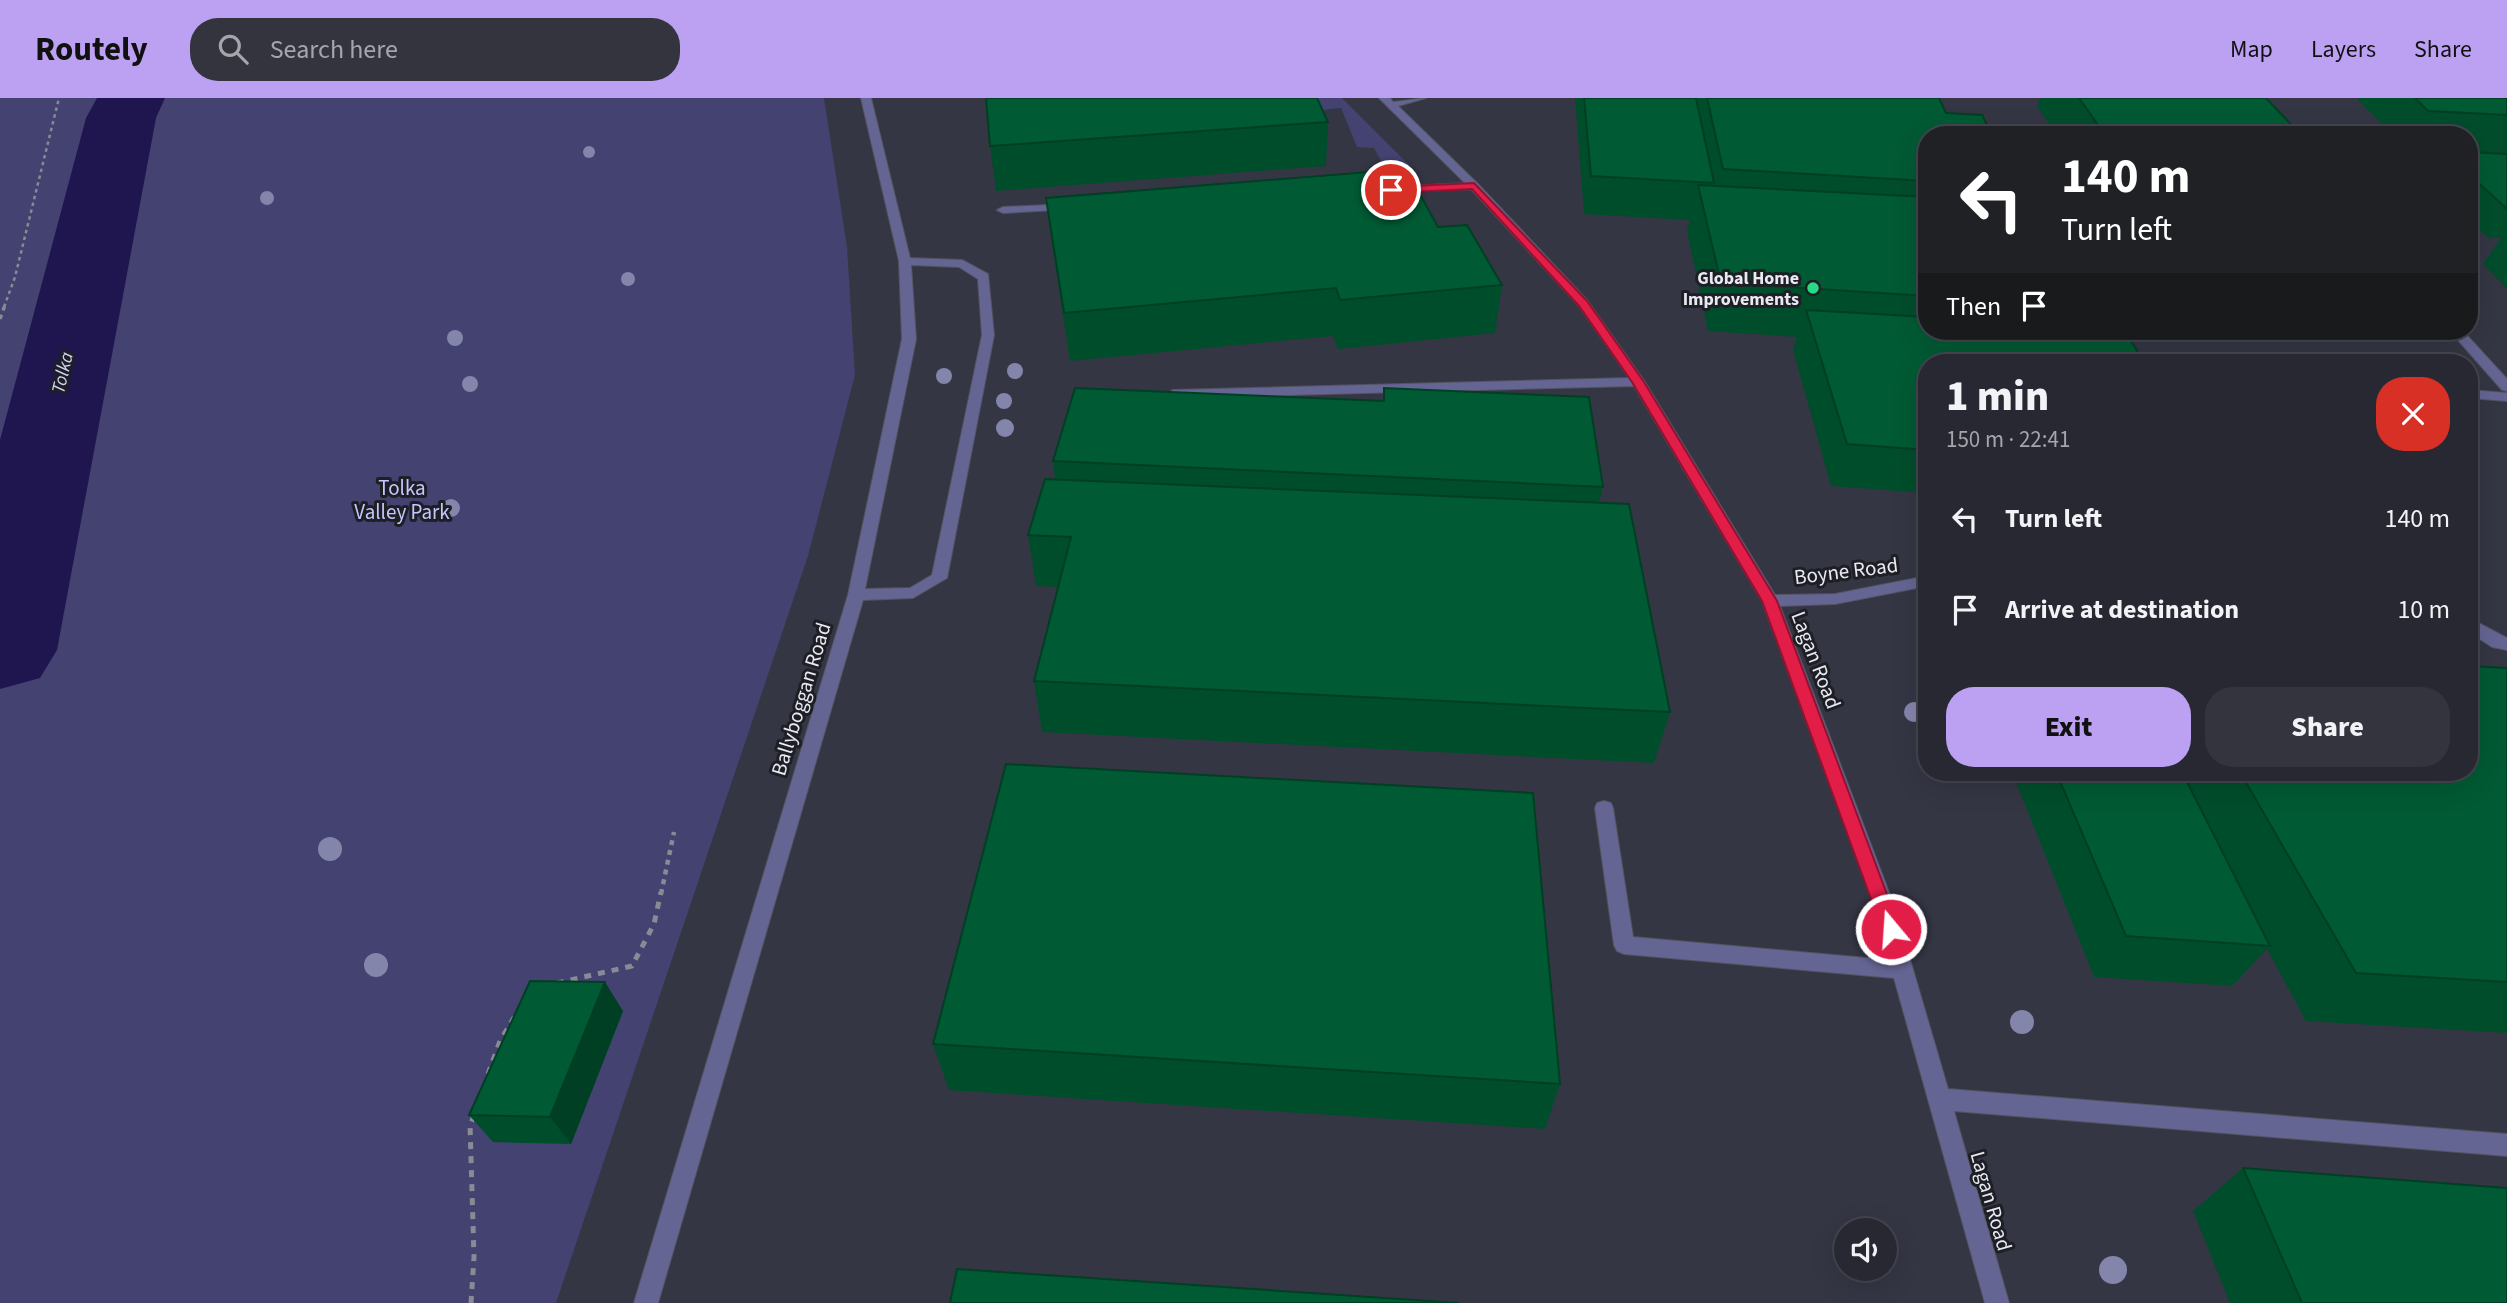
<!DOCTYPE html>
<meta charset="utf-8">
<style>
:root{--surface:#282833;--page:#34343f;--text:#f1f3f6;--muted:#a5a6ac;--line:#44444e;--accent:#bca0f2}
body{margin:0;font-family:"Source Sans 3",sans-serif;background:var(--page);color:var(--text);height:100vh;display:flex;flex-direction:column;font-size:26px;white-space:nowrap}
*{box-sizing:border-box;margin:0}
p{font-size:23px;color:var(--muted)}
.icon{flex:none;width:38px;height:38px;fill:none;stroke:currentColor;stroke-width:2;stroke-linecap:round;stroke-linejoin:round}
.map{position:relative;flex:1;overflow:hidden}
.drawer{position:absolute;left:1918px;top:256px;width:560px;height:427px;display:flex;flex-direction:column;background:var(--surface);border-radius:28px;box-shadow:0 7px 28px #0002,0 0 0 2px var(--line)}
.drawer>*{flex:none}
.guide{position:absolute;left:1918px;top:28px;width:560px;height:214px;border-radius:28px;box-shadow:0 7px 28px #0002,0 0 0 2px var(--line);background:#202124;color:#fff;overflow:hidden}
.controls{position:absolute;left:1834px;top:1120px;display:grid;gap:14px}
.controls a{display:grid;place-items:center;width:63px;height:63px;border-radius:50%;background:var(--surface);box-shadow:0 7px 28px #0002,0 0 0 2px var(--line);font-size:35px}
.pin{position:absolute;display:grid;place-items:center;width:60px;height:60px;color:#fff;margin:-30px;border:4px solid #fff;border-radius:50%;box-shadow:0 2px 7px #0007}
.me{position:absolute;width:77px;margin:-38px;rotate:342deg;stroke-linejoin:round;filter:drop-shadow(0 0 5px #0008)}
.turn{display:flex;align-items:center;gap:24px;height:147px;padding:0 28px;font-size:32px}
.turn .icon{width:91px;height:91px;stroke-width:2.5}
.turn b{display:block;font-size:49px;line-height:60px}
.then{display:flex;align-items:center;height:66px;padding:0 28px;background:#0003;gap:14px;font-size:26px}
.round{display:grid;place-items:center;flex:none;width:74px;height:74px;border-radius:28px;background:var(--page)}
.overview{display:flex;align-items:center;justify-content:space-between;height:119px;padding:0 28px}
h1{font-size:42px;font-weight:800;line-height:52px}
.action{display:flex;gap:14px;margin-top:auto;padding:14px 28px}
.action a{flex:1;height:80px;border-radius:28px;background:var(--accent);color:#111;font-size:28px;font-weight:800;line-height:80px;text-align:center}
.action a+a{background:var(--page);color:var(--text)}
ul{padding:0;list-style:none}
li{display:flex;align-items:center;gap:21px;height:91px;padding:0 28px}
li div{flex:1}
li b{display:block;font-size:26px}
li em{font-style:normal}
header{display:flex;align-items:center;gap:42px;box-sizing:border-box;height:98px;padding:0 35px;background:var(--accent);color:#111}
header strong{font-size:33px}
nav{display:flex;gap:38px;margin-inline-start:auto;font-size:24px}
.search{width:490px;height:63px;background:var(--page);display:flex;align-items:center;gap:18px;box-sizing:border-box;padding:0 24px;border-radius:28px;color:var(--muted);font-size:26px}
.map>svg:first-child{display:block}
</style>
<header>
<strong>Routely</strong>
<div class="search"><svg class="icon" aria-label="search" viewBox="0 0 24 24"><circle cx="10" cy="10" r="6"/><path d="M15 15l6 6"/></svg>Search here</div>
<nav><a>Map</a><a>Layers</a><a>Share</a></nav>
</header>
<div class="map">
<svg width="2507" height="1205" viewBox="0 0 2507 1205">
<rect width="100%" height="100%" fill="#353644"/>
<path fill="#434270" d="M0,0H824L847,149L855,277L808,458L556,1205H0Z
M1296,0H1342L1410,68L1385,70L1374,50L1357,49L1341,10L1302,14Z"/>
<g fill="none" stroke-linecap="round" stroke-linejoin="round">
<path fill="#1f1650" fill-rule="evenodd" d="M97,0H165L156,20L57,552L40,580L0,591V342L86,20Z"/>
<g stroke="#525360" stroke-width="2">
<path id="minor" d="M861,0H871L910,160L962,162L988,176L994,237L947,480L913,500L863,502L658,1205H634L848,497L902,241L899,163ZM911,167L959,169L978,181L982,237L932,477L910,490L865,491L916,241Z
M1379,0H1390L1393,4L1426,0L1398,8L1478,86L1587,202L1645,284L1775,497L1835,496L1927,478V488L1835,506L1780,508L1895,810L1948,991L2507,1036V1058L1954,1013L2009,1205H1985L1894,880L1624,856L1617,853L1614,847L1595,710L1597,705L1604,703L1611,705L1613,710L1633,839L1889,862L1875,810L1762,503L1634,288L1173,300L1166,296L1173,292L1629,280L1579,208L1471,91L1390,94L1388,92L1394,89L1465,85Z
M1069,106L1075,109L1073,111L1003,115L997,112L1003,109Z
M2450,233H2463L2507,281V293L2502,292Z
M2469,292L2507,295V303L2469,300Z
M2469,520L2507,540V552L2492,549L2469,534Z"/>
</g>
<path stroke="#898a96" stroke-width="2.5" stroke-dasharray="3.5 3.5" stroke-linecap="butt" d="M4,209L15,179L59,0"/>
<path stroke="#898a96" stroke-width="3.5" stroke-dasharray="4.5 4.5" stroke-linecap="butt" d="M0,221L5,207"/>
<path stroke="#898a96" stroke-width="4.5" stroke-dasharray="5 5" stroke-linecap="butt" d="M661,796L674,734"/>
<path stroke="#898a96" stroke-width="5" stroke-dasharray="7 7" stroke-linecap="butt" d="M557,885L632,868L654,826L661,794
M488,976L500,943L515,918
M471,1205L474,1159L470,1027L474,1018"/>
<use href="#minor" fill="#656594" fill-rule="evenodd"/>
</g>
<g fill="#8485aa">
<circle cx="589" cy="54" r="6"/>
<circle cx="267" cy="100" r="7"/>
<circle cx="628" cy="181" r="7"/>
<circle cx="455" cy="240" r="8"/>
<circle cx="1015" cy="273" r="8"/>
<circle cx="944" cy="278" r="8"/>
<circle cx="470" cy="286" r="8"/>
<circle cx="1004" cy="303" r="8"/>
<circle cx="1005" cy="330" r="9"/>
<circle cx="451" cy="410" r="9"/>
<circle cx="1914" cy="614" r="10"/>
<circle cx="330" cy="751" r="12"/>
<circle cx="376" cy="867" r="12"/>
<circle cx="2022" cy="924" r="12"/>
<circle cx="2113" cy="1172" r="14"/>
</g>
<path fill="#004d2c" d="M1575,0H1939L1927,37V395L1831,388L1793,252L1797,239L1708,233L1687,133L1690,122L1584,116Z
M2041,0H2266L2301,37H2056L2037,8Z
M2359,0H2507V55L2469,53V37H2393L2358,2Z
M1328,24L1326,68L996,93L990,48Z
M2469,54L2507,56V191L2483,166L2501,140L2487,139L2469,122Z
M1046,100L1438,129L1502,187L1495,235L1338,251L1333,238L1070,263L1052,146Z
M2308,233H2380L2377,237Z
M1384,290L1603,389L1599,405L1670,614L1654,665L1042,634L1034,583L1058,489L1036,488L1028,437L1055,381L1053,363L1383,303Z
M2507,570V935L2306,923L2267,851L2232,888L2094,879L2012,674H2469Z
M623,913L571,1046L493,1044L469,1017Z
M933,946L1560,986L1545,1031L949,992Z
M2243,1070L2507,1205H2230L2193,1113Z"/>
<path fill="#003f24" d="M605,884L623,913L571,1046L550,1019Z"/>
<path fill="#005a33" stroke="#003f24" stroke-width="2" d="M986,0H1317L1328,24L990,48Z
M1584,0H1696L1714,85L1591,78Z
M1707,0H1939L1946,15L1982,17L1992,37H1927V83L1723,71Z
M2079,0H2266L2301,37H2105Z
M2415,0H2507V17L2428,13Z
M2469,54L2507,56V111L2469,76Z
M1406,71L1438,129L1467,127L1502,187L1340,202L1336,190L1064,215L1046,100Z
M1698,87L1927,99V198L1721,185Z
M1806,212L1927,219V233H2125L2144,264H1927V352L1847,346Z
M1075,290L1384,303V290L1589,299L1603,389L1053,363Z
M1045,381L1629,406L1670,614L1034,583L1071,439L1028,437Z
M2469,568L2507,570V884L2356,875L2240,674H2469Z
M1006,666L1533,695L1560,986L933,946Z
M2056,674H2182L2270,848L2126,838Z
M530,883L605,884L550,1019L469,1017Z
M2243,1070L2507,1090V1205H2302Z
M957,1171L1459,1205H950Z"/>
<path fill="#e11d48" stroke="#92132f" stroke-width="2" d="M1474,85L1587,203L1644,284L1777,503L1900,831L1897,836L1891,839L1884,836L1882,831L1762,503L1632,284L1579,208L1472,91L1391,95L1386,92L1391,89Z"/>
<circle fill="#27d885" stroke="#1e1e25" stroke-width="2.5" cx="1813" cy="190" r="7"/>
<g text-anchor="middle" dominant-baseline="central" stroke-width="6" stroke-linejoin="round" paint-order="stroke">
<g font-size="18" font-weight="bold" fill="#e8e9f2" stroke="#1e1e25" text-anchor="end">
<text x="1799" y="180">Global Home<tspan x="1799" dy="21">Improvements</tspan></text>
</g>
<g font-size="19" font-style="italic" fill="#d0d1f7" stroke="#1e1e25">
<text transform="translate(63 275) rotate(-77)">Tolka</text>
</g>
<g font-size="21" fill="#c4c6fe" stroke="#1e1e25">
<text x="402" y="390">Tolka<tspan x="402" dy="24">Valley Park</tspan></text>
</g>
<g font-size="21" fill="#e8e9f2" stroke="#1e1e25">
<text transform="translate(1846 473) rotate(-7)">Boyne Road</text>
<text transform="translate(1816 562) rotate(69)">Lagan Road</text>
<text transform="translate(801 601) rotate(-73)">Ballyboggan Road</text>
<text transform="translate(1991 1103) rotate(74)">Lagan Road</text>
</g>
</g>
</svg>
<div class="controls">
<a><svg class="icon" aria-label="sound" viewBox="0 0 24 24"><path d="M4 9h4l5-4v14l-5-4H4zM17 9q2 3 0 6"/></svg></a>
</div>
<div class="pin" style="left:1391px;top:92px;background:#d93025"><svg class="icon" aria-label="arrive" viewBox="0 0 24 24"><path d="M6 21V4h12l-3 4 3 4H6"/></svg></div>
<svg class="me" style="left:1891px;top:831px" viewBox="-20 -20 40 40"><circle r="17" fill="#e11d48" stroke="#fff" stroke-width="3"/><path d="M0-11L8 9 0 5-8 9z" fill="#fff"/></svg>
<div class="guide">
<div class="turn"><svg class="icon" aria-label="left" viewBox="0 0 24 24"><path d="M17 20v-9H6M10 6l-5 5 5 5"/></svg><div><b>140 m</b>Turn left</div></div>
<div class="then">Then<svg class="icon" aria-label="arrive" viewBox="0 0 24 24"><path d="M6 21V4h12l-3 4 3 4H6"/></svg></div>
</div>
<section class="drawer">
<div class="overview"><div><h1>1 min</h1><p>150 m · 22:41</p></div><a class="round" style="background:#d93025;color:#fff"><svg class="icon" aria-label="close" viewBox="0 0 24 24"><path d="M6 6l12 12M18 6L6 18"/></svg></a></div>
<ul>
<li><svg class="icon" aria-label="left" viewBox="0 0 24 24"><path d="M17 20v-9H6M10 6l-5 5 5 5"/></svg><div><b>Turn left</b></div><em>140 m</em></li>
<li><svg class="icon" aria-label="arrive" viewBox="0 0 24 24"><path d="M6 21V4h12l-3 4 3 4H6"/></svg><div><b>Arrive at destination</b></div><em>10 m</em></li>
</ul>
<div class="action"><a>Exit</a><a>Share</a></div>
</section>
</div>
